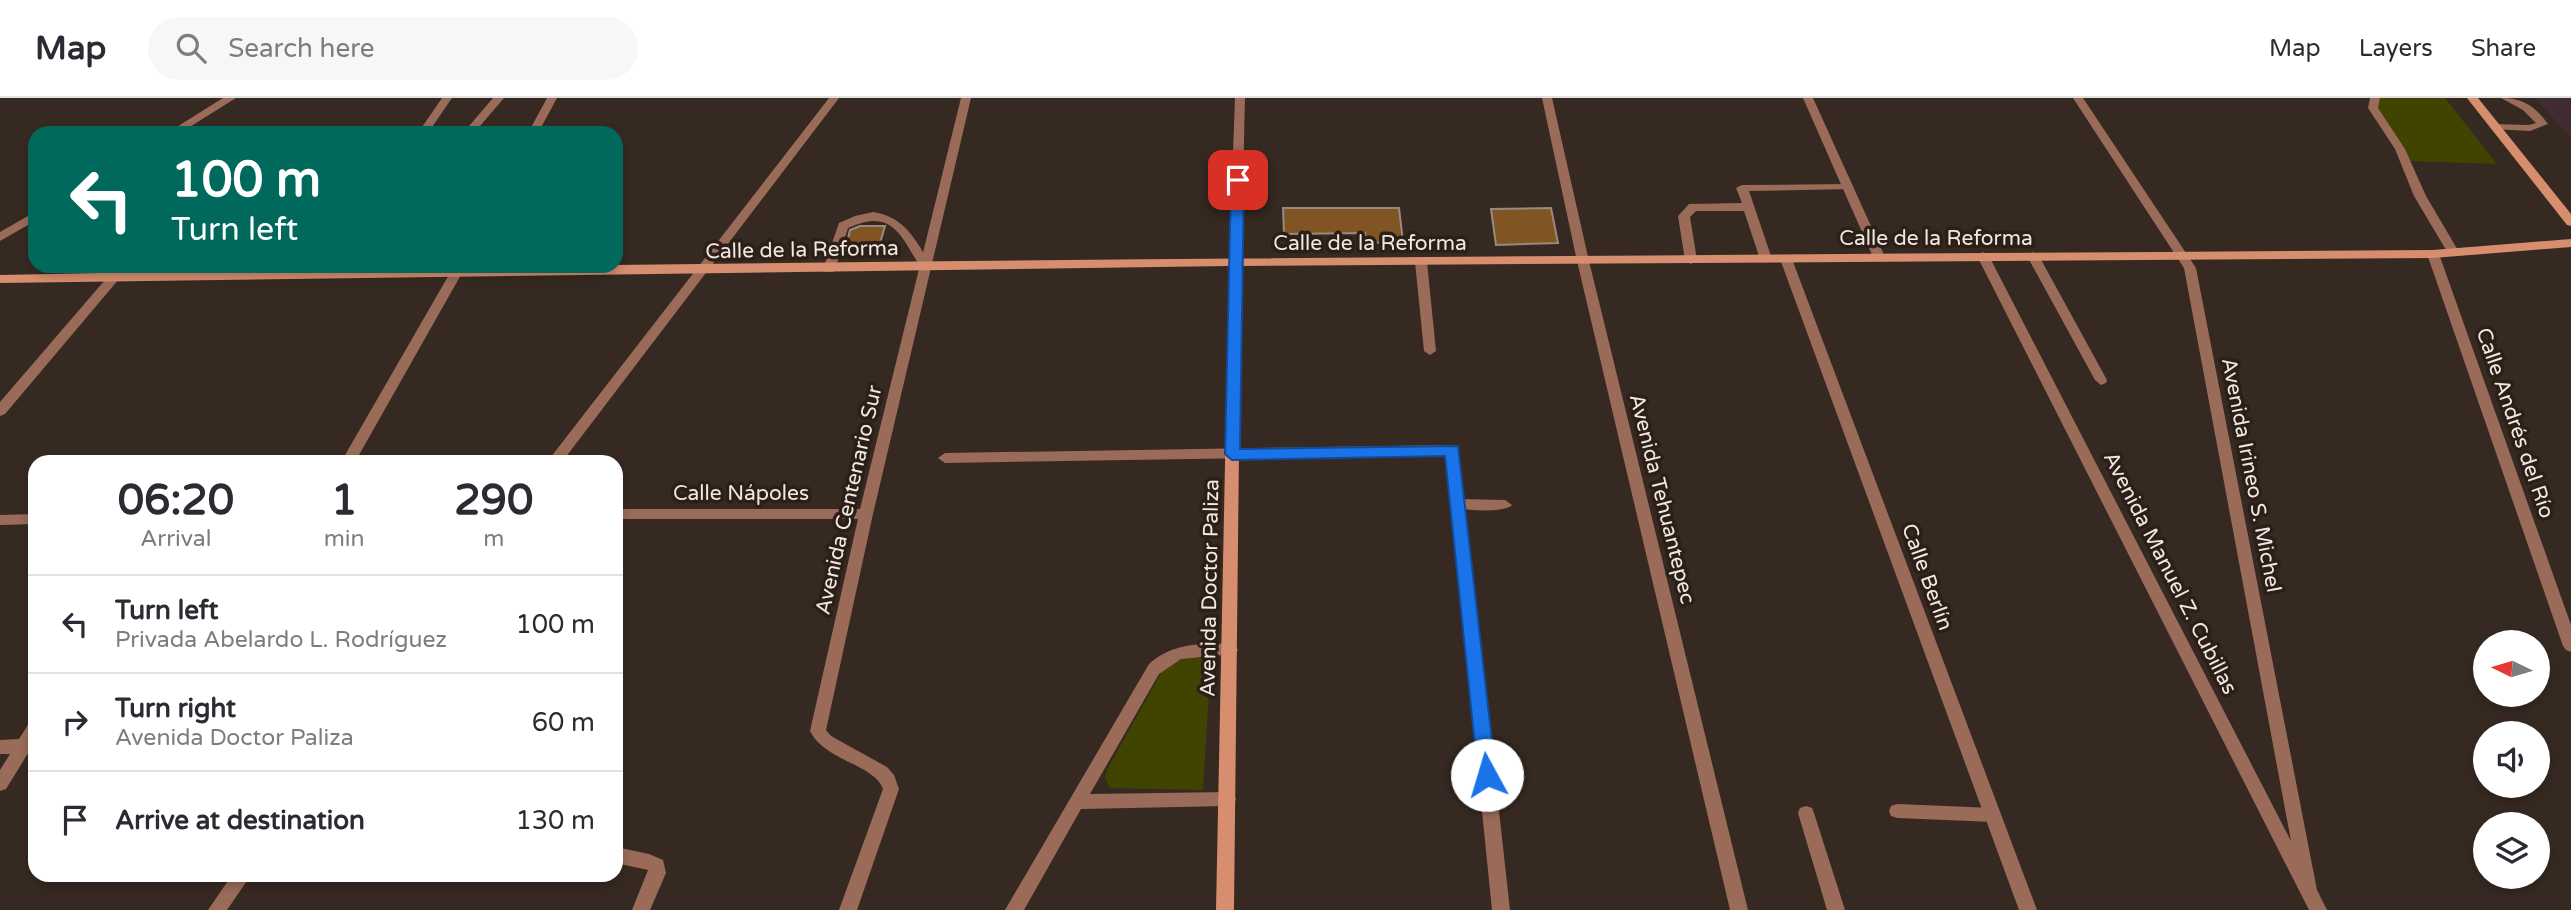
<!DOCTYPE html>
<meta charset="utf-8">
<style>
:root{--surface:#fff;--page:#f7f7f7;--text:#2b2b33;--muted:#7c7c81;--line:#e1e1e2}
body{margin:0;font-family:"Varela Round",sans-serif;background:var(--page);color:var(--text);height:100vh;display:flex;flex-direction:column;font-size:26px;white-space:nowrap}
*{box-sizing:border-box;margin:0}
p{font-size:23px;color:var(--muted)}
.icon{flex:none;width:38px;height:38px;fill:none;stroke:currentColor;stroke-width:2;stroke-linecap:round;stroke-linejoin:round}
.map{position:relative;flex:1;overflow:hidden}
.drawer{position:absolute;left:28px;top:357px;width:595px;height:427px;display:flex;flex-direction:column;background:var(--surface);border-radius:21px;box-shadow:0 4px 10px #0003}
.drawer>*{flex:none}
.banner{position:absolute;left:28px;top:28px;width:595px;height:147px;border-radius:21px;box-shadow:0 4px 10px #0003;background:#00695c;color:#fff;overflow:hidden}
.needle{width:46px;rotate:275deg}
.controls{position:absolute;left:2473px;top:532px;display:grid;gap:14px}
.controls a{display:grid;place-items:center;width:77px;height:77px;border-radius:50%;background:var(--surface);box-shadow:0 4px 10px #0003;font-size:35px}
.pin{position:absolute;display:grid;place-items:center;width:60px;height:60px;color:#fff;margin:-30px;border-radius:14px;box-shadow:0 4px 10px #0006}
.me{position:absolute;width:77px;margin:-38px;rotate:354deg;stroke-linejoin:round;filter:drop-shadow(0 0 5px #0008)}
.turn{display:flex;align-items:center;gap:24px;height:147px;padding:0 28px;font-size:32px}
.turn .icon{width:91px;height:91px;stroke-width:2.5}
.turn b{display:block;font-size:49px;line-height:60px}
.eta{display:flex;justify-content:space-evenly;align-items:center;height:119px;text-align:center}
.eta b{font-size:42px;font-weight:800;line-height:49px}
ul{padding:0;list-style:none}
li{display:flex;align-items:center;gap:21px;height:98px;padding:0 28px;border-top:2px solid var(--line)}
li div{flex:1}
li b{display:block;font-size:26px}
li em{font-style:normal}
header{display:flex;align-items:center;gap:42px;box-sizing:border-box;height:98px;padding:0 35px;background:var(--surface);border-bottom:2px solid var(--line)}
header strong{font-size:33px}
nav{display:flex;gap:38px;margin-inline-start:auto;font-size:24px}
.search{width:490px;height:63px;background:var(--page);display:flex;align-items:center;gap:18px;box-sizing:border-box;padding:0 24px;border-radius:38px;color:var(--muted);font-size:26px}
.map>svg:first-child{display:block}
</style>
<header>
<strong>Map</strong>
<div class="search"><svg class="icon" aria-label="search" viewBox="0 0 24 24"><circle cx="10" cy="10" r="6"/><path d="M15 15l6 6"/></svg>Search here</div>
<nav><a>Map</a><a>Layers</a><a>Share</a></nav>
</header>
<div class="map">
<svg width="2571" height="812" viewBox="0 0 2571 812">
<rect width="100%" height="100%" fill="#362921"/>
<path fill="#412d31" d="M2535,0H2571V40Z"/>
<path fill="#414400" d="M2378,0H2445L2497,66L2409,63L2376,9Z
M1188,560H1211L1203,692L1110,690L1105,680L1107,672L1162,573L1178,562Z"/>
<path fill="#805523" stroke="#988b7e" stroke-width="2" d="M1283,110H1399L1403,144L1367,145L1365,135L1284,136Z
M1551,110L1558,145L1496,147L1491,111Z
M860,128H885L878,152L845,153L850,132Z"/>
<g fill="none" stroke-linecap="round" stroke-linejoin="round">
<path fill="#996b58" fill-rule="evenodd" d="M442,0H452L430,32L431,35H421L420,32Z
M493,0H504L474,35H463Z
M2501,0C2523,0 2535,8 2548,26L2530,33L2491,31V27L2495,26L2529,27L2536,25L2523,12Z
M1847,86L1853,89L1851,91L1749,93L1772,161L1766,165L1760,161L1744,113H1696L1690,119L1697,162L1691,166L1685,162L1678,118L1689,106L1742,105L1736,90L1742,87Z
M873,114C906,119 916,143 932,169L930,172H922C901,138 893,109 848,130L835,171L833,174H825L823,171L839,125L855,118Z
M2033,154L2039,158L2107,282L2106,285L2101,287L2095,282L2027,158Z
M119,168H132L119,181H111L109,178Z
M1458,401L1505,402L1512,407C1505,415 1458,414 1451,406Z
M1897,706L1993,710L1999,712L2001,717L1999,722L1993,724L1897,720L1891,718L1889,713L1891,708Z
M1806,708L1812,710L1814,715L1845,812H1827L1798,715L1800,710Z"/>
<path fill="#996b58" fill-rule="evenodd" d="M223,0H236L180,35H167Z
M547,0H557L538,35H528Z
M829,0H839L562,364H547Z
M961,0H971L873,416L826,632L831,638L887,669L894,677L899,691L857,812H839L883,691C874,666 825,663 810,633L858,421H616V411H860Z
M1542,0H1552L1589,163L1748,812H1730L1577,163Z
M1803,0H1813L1885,159L1883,162L1879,163L1873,159Z
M2073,0H2083L2196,170L2317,792L2327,812H2309L1977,158L1983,154L1989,158L2291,743L2184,170Z
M2370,0H2380L2378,10L2405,51L2426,98L2459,154L2457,157H2449L2414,98L2395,51L2368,10Z
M35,114V123L0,143V134Z
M2433,152L2439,156L2571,527V554L2566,552L2563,548L2427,156Z
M1786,157L1792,161L2037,812H2019L1780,161Z
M1421,160L1427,164L1436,253L1430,257L1424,253L1415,164Z
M454,168H466L355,364H341Z
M115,174L119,175L121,178L119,181L5,316L0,318V304L111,175Z
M1452,347L1459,352L1510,812H1492L1446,357L945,365L938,360L945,355Z
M35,416V426L0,427V417Z
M1230,546L1235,548L1238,552L1235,556L1181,561L1159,576L1090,696L1228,694L1234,696L1236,701L1234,706L1228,708L1081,711L1024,812H1005L1149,566C1172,545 1200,545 1230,546Z
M35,623V644L6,691L0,693V672L10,656H0V642L19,641L29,625Z
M616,749L649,756L663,762L666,775L650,812H632L648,772L616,765Z
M232,777H251L227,812H208Z"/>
<path fill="#996b58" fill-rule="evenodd" d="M1235,0H1245L1241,164L1235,168L1229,164Z"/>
<path fill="#d78e6e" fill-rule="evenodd" d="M2467,0H2478L2571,116V128L2567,127Z
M2571,141V149L2433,160L1241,168L1234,812H1216L1229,168L0,185V177C811,161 1622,158 2433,152Z"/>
</g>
<path fill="#1a73e8" stroke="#114b97" stroke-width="2" d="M1238,78L1244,82L1240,351L1458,348L1496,677L1494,682L1487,685L1481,682L1478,677L1445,358L1232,362L1225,356L1231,82Z"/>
<g text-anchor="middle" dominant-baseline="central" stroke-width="7" stroke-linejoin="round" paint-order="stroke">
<g font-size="21" fill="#f1e8e3" stroke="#2c1f17">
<text x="1936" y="140">Calle de la Reforma</text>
<text x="1370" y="145">Calle de la Reforma</text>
<text transform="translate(802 152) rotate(-1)">Calle de la Reforma</text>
<text transform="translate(2515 325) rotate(71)">Calle Andrés del Río</text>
<text transform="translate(2251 377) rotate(79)">Avenida Irineo S. Michel</text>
<text x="741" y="395">Calle Nápoles</text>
<text transform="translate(1662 401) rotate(76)">Avenida Tehuantepec</text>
<text transform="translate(849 402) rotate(-77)">Avenida Centenario Sur</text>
<text transform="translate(2170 475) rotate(63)">Avenida Manuel Z. Cubillas</text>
<text transform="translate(1927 479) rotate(70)">Calle Berlín</text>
<text transform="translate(1210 490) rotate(-89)">Avenida Doctor Paliza</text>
</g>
</g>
</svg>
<div class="controls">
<a><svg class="needle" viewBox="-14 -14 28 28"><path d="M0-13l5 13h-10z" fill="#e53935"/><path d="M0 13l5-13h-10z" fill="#7c7c81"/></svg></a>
<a><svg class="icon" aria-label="sound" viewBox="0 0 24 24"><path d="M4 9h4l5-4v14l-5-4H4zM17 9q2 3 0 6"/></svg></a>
<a><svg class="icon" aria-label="layers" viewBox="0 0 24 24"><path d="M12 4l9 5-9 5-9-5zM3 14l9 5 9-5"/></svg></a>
</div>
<div class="pin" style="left:1238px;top:82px;background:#d93025"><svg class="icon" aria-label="arrive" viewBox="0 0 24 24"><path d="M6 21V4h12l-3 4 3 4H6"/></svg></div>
<svg class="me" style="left:1487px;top:677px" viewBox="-20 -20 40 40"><circle r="19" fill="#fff"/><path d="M0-13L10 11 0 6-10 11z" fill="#1a73e8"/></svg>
<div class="banner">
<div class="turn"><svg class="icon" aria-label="left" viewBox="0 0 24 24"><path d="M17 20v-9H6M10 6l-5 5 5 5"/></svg><div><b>100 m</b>Turn left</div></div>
</div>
<section class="drawer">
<div class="eta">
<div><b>06:20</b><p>Arrival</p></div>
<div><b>1</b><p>min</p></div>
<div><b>290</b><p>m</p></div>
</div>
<ul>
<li><svg class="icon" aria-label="left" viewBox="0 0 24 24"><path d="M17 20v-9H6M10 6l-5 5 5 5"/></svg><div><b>Turn left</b><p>Privada Abelardo L. Rodríguez</p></div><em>100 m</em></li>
<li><svg class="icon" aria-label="right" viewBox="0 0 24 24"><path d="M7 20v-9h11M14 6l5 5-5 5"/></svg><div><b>Turn right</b><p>Avenida Doctor Paliza</p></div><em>60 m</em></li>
<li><svg class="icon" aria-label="arrive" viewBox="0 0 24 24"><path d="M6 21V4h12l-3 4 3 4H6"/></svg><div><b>Arrive at destination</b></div><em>130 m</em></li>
</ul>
</section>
</div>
